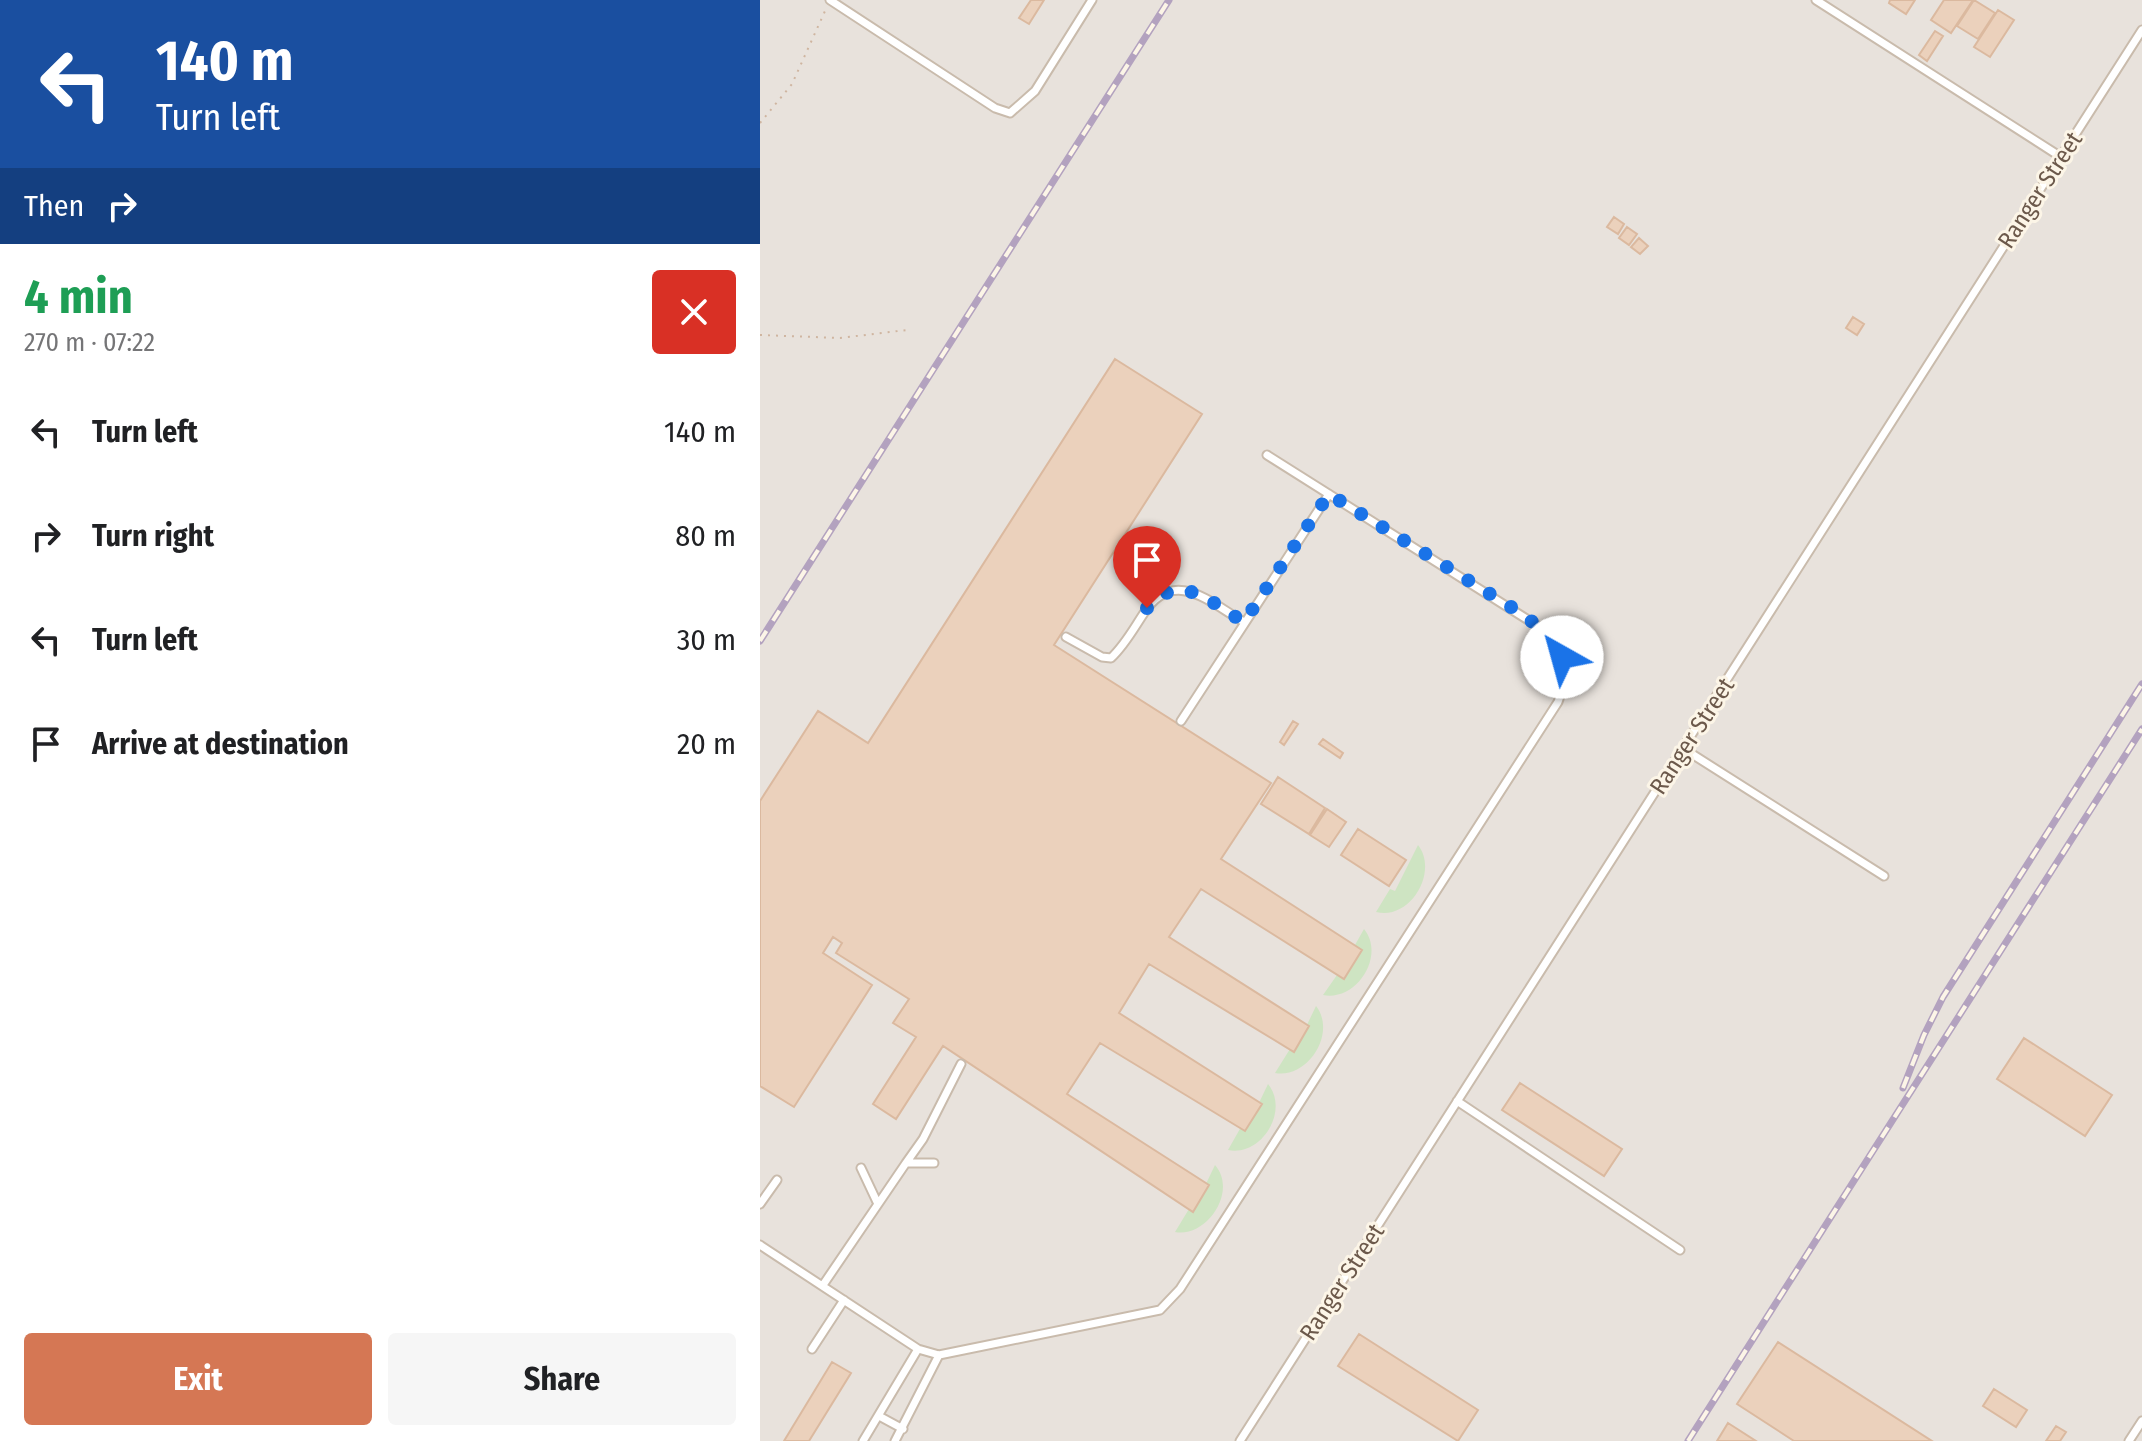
<!DOCTYPE html>
<meta charset="utf-8">
<style>
:root{--surface:#fff;--page:#f6f6f6;--text:#202124;--muted:#757577;--accent:#d57754}
body{margin:0;font-family:"Fira Sans Condensed",sans-serif;background:var(--page);color:var(--text);height:100vh;display:flex;flex-direction:column;font-size:30px;white-space:nowrap}
*{box-sizing:border-box;margin:0}
p{font-size:26px;color:var(--muted)}
.icon{flex:none;width:44px;height:44px;fill:none;stroke:currentColor;stroke-width:2;stroke-linecap:round;stroke-linejoin:round}
.map{position:relative;flex:1;overflow:hidden}
.panel{display:flex;flex-direction:column;background:var(--surface);width:760px}
.panel>*{flex:none}
.hud{background:#1a4fa0;color:#fff;overflow:hidden}
.pin{position:absolute;display:grid;place-items:center;width:68px;height:68px;color:#fff;margin:-82px -34px;border-radius:50% 50% 50% 0;rotate:-45deg;box-shadow:0 0 8px #0007}
.pin .icon{rotate:45deg}
.me{position:absolute;width:88px;margin:-44px;rotate:322deg;stroke-linejoin:round;filter:drop-shadow(0 0 6px #0008)}
.turn{display:flex;align-items:center;gap:28px;height:168px;padding:0 24px;font-size:36px}
.turn .icon{width:104px;height:104px;stroke-width:2.5}
.turn b{display:block;font-size:56px;line-height:68px}
.then{display:flex;align-items:center;height:76px;padding:0 24px;background:#0003;gap:16px;font-size:30px}
.round{display:grid;place-items:center;flex:none;width:84px;height:84px;border-radius:8px;background:var(--page)}
.head{display:flex;align-items:center;justify-content:space-between;height:136px;padding:0 24px}
h1{font-size:48px;font-weight:700;line-height:60px;color:#1e9e55}
.primary-button{display:flex;gap:16px;margin-top:auto;padding:16px 24px}
.primary-button a{flex:1;height:92px;border-radius:8px;background:var(--accent);color:#fff;font-size:32px;font-weight:700;line-height:92px;text-align:center}
.primary-button a+a{background:var(--page);color:var(--text)}
ul{padding:0;list-style:none}
li{display:flex;align-items:center;gap:24px;height:104px;padding:0 24px}
li div{flex:1}
li b{display:block;font-size:30px}
li em{font-style:normal}
main{display:flex;flex:1;min-height:0}
.map>svg:first-child{display:block}
</style>
<main>
<section class="panel">
<div class="hud">
<div class="turn"><svg class="icon" aria-label="left" viewBox="0 0 24 24"><path d="M17 20v-9H6M10 6l-5 5 5 5"/></svg><div><b>140 m</b>Turn left</div></div>
<div class="then">Then<svg class="icon" aria-label="right" viewBox="0 0 24 24"><path d="M7 20v-9h11M14 6l5 5-5 5"/></svg></div>
</div>
<div class="head"><div><h1>4 min</h1><p>270 m · 07:22</p></div><a class="round" style="background:#d93025;color:#fff"><svg class="icon" aria-label="close" viewBox="0 0 24 24"><path d="M6 6l12 12M18 6L6 18"/></svg></a></div>
<ul>
<li><svg class="icon" aria-label="left" viewBox="0 0 24 24"><path d="M17 20v-9H6M10 6l-5 5 5 5"/></svg><div><b>Turn left</b></div><em>140 m</em></li>
<li><svg class="icon" aria-label="right" viewBox="0 0 24 24"><path d="M7 20v-9h11M14 6l5 5-5 5"/></svg><div><b>Turn right</b></div><em>80 m</em></li>
<li><svg class="icon" aria-label="left" viewBox="0 0 24 24"><path d="M17 20v-9H6M10 6l-5 5 5 5"/></svg><div><b>Turn left</b></div><em>30 m</em></li>
<li><svg class="icon" aria-label="arrive" viewBox="0 0 24 24"><path d="M6 21V4h12l-3 4 3 4H6"/></svg><div><b>Arrive at destination</b></div><em>20 m</em></li>
</ul>
<div class="primary-button"><a>Exit</a><a>Share</a></div>
</section>
<div class="map">
<svg width="1382" height="1441" viewBox="0 0 1382 1441">
<rect width="100%" height="100%" fill="#f9f1e1"/>
<path fill="#e8e2dc" d="M0,0H1382V1441H0Z"/>
<path fill="#cee4c2" d="M658,845C679,872 650,921 616,912L630,889L635,891Z
M604,929C626,956 596,1002 563,995L577,975L584,978L602,951L595,945Z
M556,1006C577,1033 548,1079 515,1073L530,1049L534,1052Z
M508,1084C530,1111 501,1157 468,1150L481,1127L486,1130Z
M455,1165C478,1191 447,1238 415,1232L429,1209L433,1211Z"/>
<path fill="#ebd1bc" stroke="#dbb99f" stroke-width="2" d="M271,0H284L269,24L259,18Z
M1130,0H1155L1146,14L1129,3Z
M1184,0H1213L1191,33L1171,20Z
M1214,0L1235,13L1218,39L1197,26Z
M1238,10L1254,20L1230,57L1214,47Z
M1175,31L1183,36L1167,61L1159,55Z
M854,217L864,224L858,234L847,227Z
M867,227L877,234L869,245L859,238Z
M879,238L888,246L880,254L871,247Z
M1093,317L1104,324L1097,335L1086,328Z
M355,359L442,414L294,645L511,783L461,859L602,950L584,979L441,889L409,937L549,1026L534,1052L389,964L359,1013L502,1104L485,1131L340,1043L307,1094L449,1185L433,1212L183,1046L136,1119L113,1104L156,1037L133,1023L149,999L76,953L82,943L73,937L63,953L112,985L34,1107L0,1086V801L58,711L108,743Z
M533,721L538,724L524,745L520,742Z
M563,739L583,753L580,758L559,744Z
M518,777L565,808L549,834L501,804Z
M567,809L586,822L569,847L550,835Z
M598,829L646,860L629,886L581,855Z
M1264,1038L1352,1095L1325,1136L1237,1079Z
M760,1083L862,1149L844,1176L742,1110Z
M599,1334L718,1410L698,1441L578,1366Z
M1018,1342L1172,1441H1034L977,1404Z
M72,1362L91,1373L49,1441H24Z
M1234,1389L1267,1410L1256,1427L1223,1406Z
M968,1423L996,1441H957Z
M1296,1426L1306,1432L1300,1441H1286Z"/>
<g fill="none" stroke-linecap="round" stroke-linejoin="round">
<g stroke="#c9bbac" stroke-width="11">
<path id="lane" d="M70,0L235,108L250,113L275,91L332,0
M1056,0L1301,157
M306,637L342,657L351,658C365,645 374,628 384,613C414,567 449,602 484,622
M421,721L569,494
M924,749L1124,876
M697,1101L920,1250
M146,1163L163,1139L201,1064
M101,1168L117,1202
M0,1204L17,1180
M0,1245L158,1349L179,1355L400,1310L420,1289L798,702C809,674 805,651 784,630L507,455
M63,1285L146,1163H174
M52,1349L84,1300
M119,1416L143,1429
M103,1441L158,1349
M135,1441L179,1355
M480,1441L1382,30
M1369,1441L1382,1421"/>
</g>
<path stroke="#cfb5a0" stroke-width="2" stroke-dasharray="2 6" stroke-linecap="butt" d="M0,123L32,84L65,11
M0,335L80,338L147,330"/>
<use href="#lane" stroke="#fff" stroke-width="7"/>
<g stroke="#b3a2bf" stroke-width="7">
<path id="rail" d="M0,641L409,0
M1143,1088L1164,1035L1183,997L1382,684
M928,1441L1382,729"/>
</g>
<use href="#rail" stroke="#fcf5e7" stroke-width="4" stroke-dasharray="12" stroke-linecap="butt"/>
</g>
<g fill="none" stroke-linecap="round" stroke-linejoin="round">
<path stroke="#1a73e8" stroke-width="14" stroke-dasharray="0 25.2" d="M387,608C421,570 449,602 484,622L569,494L764,615L795,641L802,657"/>
</g>
<g text-anchor="middle" dominant-baseline="central" stroke-width="6" stroke-linejoin="round" paint-order="stroke">
<g font-size="24" fill="#6c594b" stroke="#fcf5e7">
<text transform="translate(1280 190) rotate(-57)">Ranger Street</text>
<text transform="translate(932 736) rotate(-57)">Ranger Street</text>
<text transform="translate(582 1282) rotate(-57)">Ranger Street</text>
</g>
</g>
</svg>
<div class="pin" style="left:387px;top:608px;background:#d93025"><svg class="icon" aria-label="arrive" viewBox="0 0 24 24"><path d="M6 21V4h12l-3 4 3 4H6"/></svg></div>
<svg class="me" style="left:802px;top:657px" viewBox="-20 -20 40 40"><circle r="19" fill="#fff"/><path d="M0-13L10 11 0 6-10 11z" fill="#1a73e8"/></svg>
</div>
</main>
